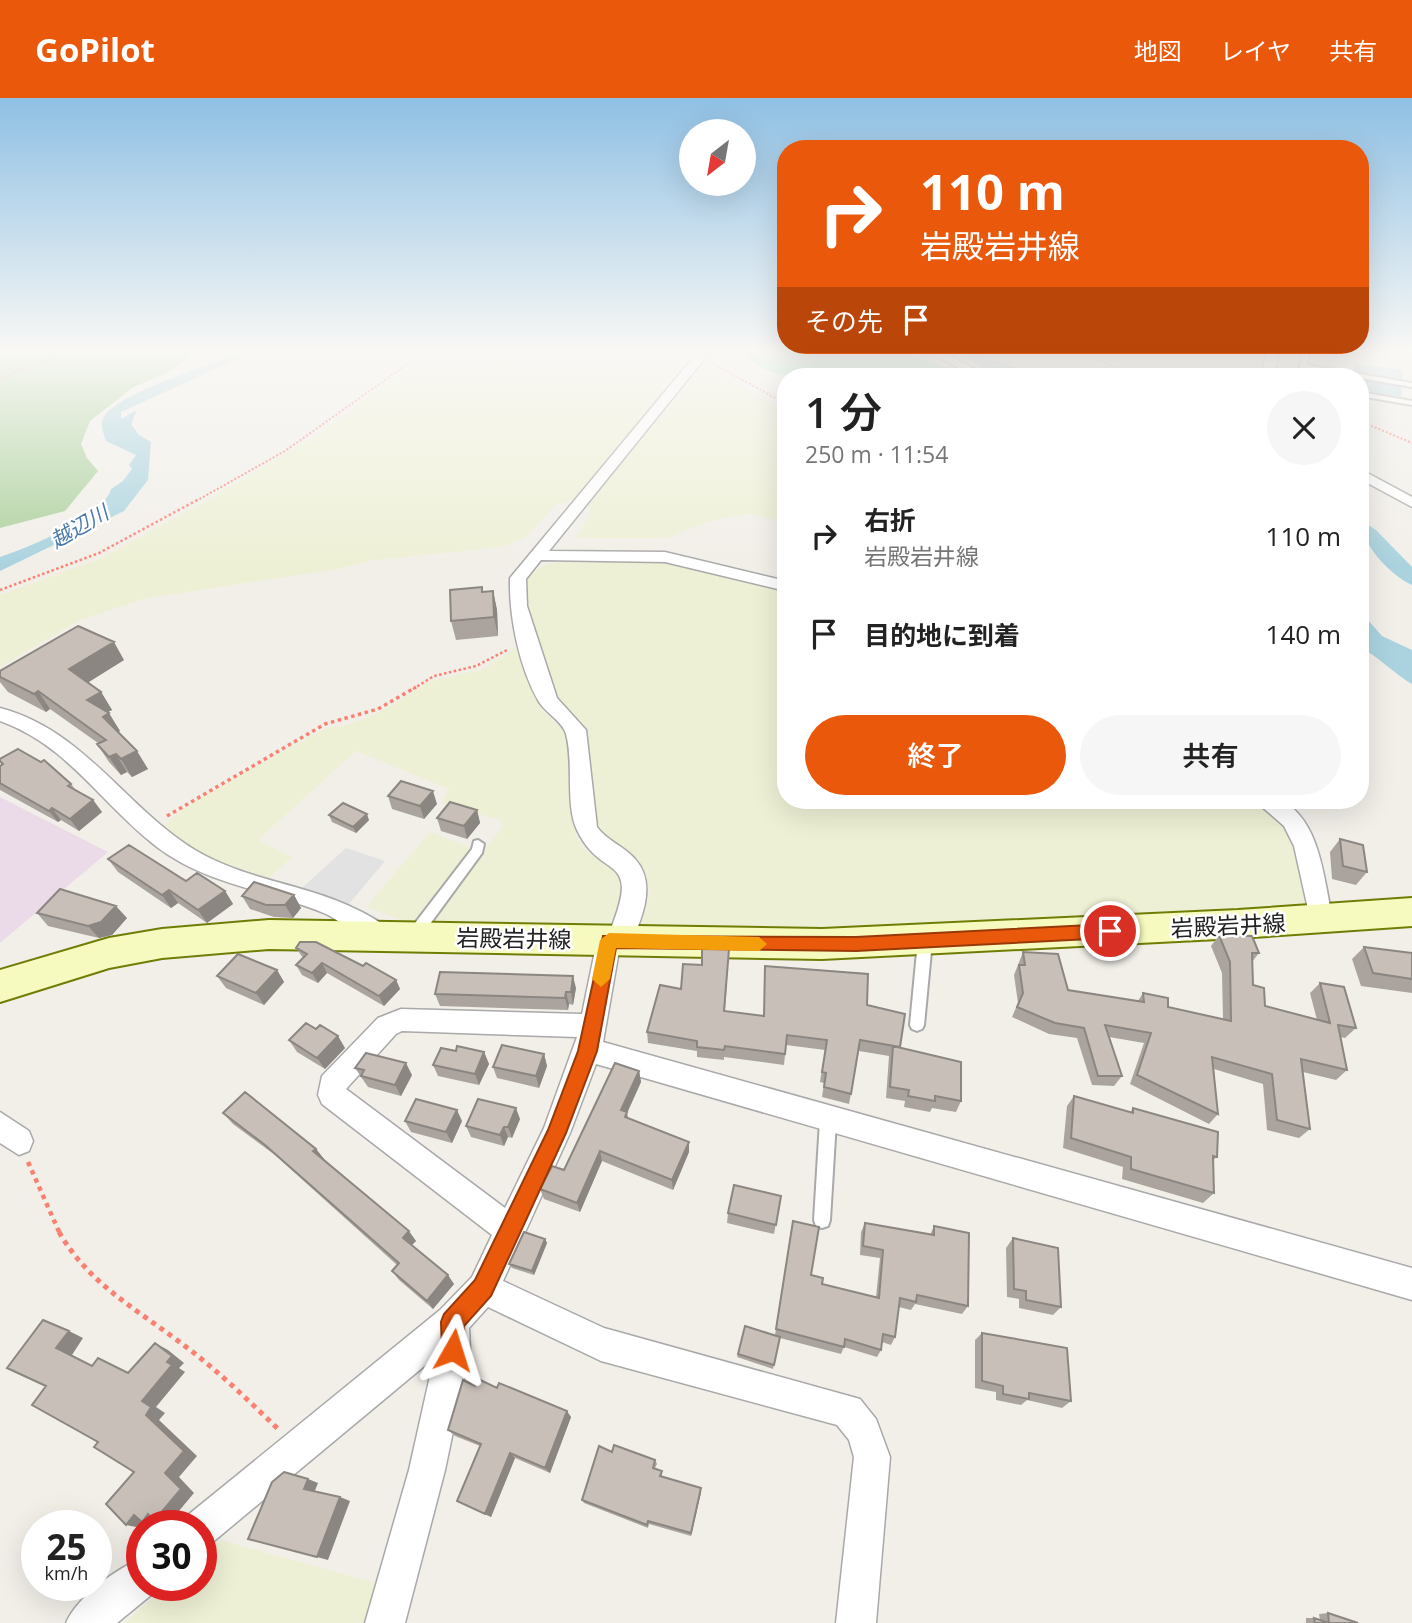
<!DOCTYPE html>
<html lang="ja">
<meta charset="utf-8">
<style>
:root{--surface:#fff;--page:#f6f6f6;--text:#222;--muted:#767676;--accent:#ea580c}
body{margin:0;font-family:"Open Sans","Noto Sans JP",sans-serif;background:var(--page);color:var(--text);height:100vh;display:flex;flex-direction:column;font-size:26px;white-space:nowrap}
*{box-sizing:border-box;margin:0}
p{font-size:23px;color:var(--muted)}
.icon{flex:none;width:38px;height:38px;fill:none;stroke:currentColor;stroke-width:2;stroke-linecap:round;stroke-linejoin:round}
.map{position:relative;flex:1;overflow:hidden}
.panel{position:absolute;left:777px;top:270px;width:592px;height:441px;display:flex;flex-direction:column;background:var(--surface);border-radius:28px;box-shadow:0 7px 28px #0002}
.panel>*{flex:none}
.guide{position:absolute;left:777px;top:42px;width:592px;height:214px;border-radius:28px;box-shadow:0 7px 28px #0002;background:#ea580c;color:#fff;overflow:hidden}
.needle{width:46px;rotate:211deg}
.controls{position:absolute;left:679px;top:21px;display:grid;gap:14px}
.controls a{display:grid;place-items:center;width:77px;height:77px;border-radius:50%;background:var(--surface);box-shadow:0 7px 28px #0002;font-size:35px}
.speed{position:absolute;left:21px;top:1412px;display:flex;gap:14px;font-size:35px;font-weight:700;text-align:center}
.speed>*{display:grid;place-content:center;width:91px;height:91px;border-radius:50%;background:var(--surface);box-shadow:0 7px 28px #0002;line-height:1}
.speed small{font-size:18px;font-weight:400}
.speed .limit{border:10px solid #d22;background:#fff;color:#111}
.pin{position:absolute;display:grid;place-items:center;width:60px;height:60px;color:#fff;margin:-30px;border:4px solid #fff;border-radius:50%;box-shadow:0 2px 7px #0007}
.me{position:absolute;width:77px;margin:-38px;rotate:6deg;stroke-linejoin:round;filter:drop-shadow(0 0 5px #0008)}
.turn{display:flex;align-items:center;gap:24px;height:147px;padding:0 28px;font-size:32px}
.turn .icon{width:91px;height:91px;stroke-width:2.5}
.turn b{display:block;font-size:49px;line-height:60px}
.then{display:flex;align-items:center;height:66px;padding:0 28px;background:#0003;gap:14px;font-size:26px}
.round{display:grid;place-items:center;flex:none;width:74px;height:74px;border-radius:37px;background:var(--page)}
.headline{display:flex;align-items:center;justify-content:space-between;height:119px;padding:0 28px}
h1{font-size:42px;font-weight:600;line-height:52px}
.cta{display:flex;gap:14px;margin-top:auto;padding:14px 28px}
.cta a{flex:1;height:80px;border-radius:42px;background:var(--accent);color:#fff;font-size:28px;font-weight:600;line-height:80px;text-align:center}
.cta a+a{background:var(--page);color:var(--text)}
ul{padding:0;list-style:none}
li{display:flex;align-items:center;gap:21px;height:98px;padding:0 28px}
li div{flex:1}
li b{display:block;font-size:26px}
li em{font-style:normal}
header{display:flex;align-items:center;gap:42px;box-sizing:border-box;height:98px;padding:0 35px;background:var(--accent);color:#fff}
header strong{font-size:33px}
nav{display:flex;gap:38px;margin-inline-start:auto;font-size:24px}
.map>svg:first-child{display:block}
</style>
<header>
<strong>GoPilot</strong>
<nav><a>地図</a><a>レイヤ</a><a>共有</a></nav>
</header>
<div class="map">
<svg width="1412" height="1525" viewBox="0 0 1412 1525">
<rect width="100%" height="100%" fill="#f2efe9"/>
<path fill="#ebdbe8" d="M0,699L108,754L0,845Z"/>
<path fill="#eef0d5" d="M430,255H609L687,265L572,402L556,407L526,439L501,449L374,462L339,471L147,500L78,523L0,569V497L101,460L223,393L309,342Z
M703,269L786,312V424L749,416L716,421L667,440H576L590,416L588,405L695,272Z
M583,462L666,463L786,492V702H1254L1280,719L1288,734L1306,800L1302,810L842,836L647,831L640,828L650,795L646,779L632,760L596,733L586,636L580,623L552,596L528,512L525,485L529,475L548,466Z
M519,548L542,612L566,635L576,739L585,752L620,774L626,788L619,821L610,831L428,828L503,728L501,722L446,707L442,705L449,691L356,653L258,742L292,759L269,780L221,764L187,746L164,728L176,716L236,679L326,630L351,626L382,613L428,584L483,571Z
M430,734L470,749L468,758L413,826L366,809Z
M220,1442L376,1485L365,1525H124L167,1488H201V1459Z"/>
<path fill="#add19e" d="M0,255H193L173,272L132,290L90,323L81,346L87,360L98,373L65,413L0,430Z"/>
<path fill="#88e0be" d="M743,255H844L842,258L905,255L971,278H804L815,271C790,284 763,275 743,255Z"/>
<path fill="#e2e2e2" d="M346,750L385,763L349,806L302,790Z"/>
<path fill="#aad3df" d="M238,255H251L121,314V321L137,312L131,326L139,337L151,344L148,382L124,413L0,473V459C27,450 104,419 111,391L123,383L132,371L129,367L136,357L106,343C103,334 99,325 105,317C120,296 210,266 238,255Z
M957,255H980L1036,278H1016L995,272L996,278Z
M1354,265L1402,272V283L1353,274Z
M1360,281L1402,288L1401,299L1360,292Z
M1360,421L1376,432L1412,469V487C1391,478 1360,445 1360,421Z
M1360,513L1382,538L1412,552V586C1393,575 1379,559 1360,549V533L1366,534Z"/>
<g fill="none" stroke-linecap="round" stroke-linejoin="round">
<g stroke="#a9a9a9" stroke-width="4">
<path id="lane" d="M1303,255H1309L1307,267L1412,285V289L1360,280V278L1306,271L1304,278H1298Z
M1360,294L1412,303V307L1360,298Z
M478,742L484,746L482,755L419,841L414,842L409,841L407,837L409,833L472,751L474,743Z
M925,838L930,839L932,843L924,927L922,931L917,933L912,931L910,927L918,843L920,839Z
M828,1016L833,1018L836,1023L830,1122L828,1128L822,1130L816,1128L814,1122L820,1023L823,1018Z"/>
</g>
<g stroke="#a9a9a9" stroke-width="3">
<path id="street" d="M697,255H709L549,453L665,454L786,483V493L665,464L541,462L526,481L527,508L557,600L586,632L597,729C607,743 624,748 635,761C658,786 641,824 628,850L619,853L603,944L1412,1170V1202L596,966L570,1035L503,1183L604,1230L860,1301L876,1321L890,1359L876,1525H836L854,1359L849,1342L837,1327L601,1263L488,1209L469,1230L470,1252L445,1372L405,1525H365L409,1372L434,1260L214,1443L201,1449V1428H183L188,1417L440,1212L472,1179L492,1137L322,1006L318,997L322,978L378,920L401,911L582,916L597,843L600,836L610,833C642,753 602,785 577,732C565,707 574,664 566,636C563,624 546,615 539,604C519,569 509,519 510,480ZM402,933L577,939L544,1030L505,1110L346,991L396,936Z
M931,255H945L988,278H973Z
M1267,255H1279L1273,278H1261Z
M1360,371L1412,399V409L1360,381Z
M0,610C84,632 125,709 195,752C255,788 324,785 387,829L390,836L387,843C367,850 344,824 326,816C269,792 207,787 157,749C102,707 68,647 0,623Z
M1254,702C1262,702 1275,700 1282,703C1321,723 1324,784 1333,822L1330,829L1321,832L1312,829L1294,748L1284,728Z
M0,1014L29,1033L33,1043L29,1053L19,1057L0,1045Z
M142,1460V1488H158L156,1493L117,1525H66C77,1499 116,1471 142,1460Z"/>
</g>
<g stroke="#707d05" stroke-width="4">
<path id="secondary" d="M1412,800V828L1238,840L822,861L269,851L162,860L109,870L0,904V872L109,840L162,831L269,822L822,831L1238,812Z"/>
</g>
<path stroke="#fa8072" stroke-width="2" stroke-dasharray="2 2" stroke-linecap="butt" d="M647,255L682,259
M1082,255L1135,278
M714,266L786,306
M0,281L59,255
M1360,323L1412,345
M196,403L285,353L423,255"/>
<path stroke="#fa8072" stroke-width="2.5" stroke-dasharray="2.5 2.5" stroke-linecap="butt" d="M0,492L99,455L199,401
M413,591L434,578L476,568L509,551"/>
<path stroke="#fa8072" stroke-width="3.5" stroke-dasharray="3.5 3.5" stroke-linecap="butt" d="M167,718L325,626L378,611L416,589"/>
<path stroke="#fa8072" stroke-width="4.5" stroke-dasharray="4.5 4.5" stroke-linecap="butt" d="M28,1064L60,1136"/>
<path stroke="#fa8072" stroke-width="5" stroke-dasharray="5 5" stroke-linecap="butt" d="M59,1134C88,1185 136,1211 181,1245C216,1271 247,1301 278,1331"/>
<use href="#lane" fill="#fff" fill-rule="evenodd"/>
<use href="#street" fill="#fff" fill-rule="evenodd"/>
<use href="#secondary" fill="#f7fabf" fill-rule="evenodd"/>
</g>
<path fill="#aba49e" d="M493,493L497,512L498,538L456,542L451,523L483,494Z
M124,562L88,584L101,594L112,612L107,614L120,633L118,634L148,671L132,679L127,674L121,677L109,664L97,646L98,645L50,611L46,614L8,594L0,584V573Z
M0,661L71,686L75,691L93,702L102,714L79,733L61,722L58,724L0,692V668L2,667L0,664Z
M388,698L437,706L424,721L392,711Z
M477,712L480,725L467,741L441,733L437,720Z
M329,717L369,722L356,735L332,724Z
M1340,741L1367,774L1356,787L1332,781L1330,754Z
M108,761L225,793L233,806L207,825L178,805L171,810L118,774Z
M294,797L301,810L293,820L274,819L250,811L242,798Z
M37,815L127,820L112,837L99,840L48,828Z
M1219,837L1259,855L1252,864L1253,887L1265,908L1317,922L1310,895L1320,885L1356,930L1345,940L1340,939L1347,972L1336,982L1303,974L1310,1031L1299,1040L1267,1032L1263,986L1214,971L1218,1016L1209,1026L1130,986L1144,945L1109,939L1122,978L1114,988L1092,987L1077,940L1049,936L1012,919L1018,905L1014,877L1023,854L1068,892L1138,903L1143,895L1168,909L1223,921L1222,875L1211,848Z
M1364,849L1412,855V895L1361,888L1352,861Z
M296,850L363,868L396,882L400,891L384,908L327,875L318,885L302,877L296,867L303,860Z
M729,851L725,913L764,918L765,868L867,907L900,949L961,1003L956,1014L932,1010L930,1014L904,1009L905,1003L886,1000L889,958L859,953L849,1006L822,999L824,985L820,984L825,952L786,947L784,967L724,959V962L697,959V953L648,945L647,934L702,867Z
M277,872L284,884L264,907L226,890L217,878Z
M576,890L573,907L569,906L568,912L440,908L435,896Z
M289,942L345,950L325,971L297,954Z
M456,953L484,954L489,966L479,987L438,978L433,967Z
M544,956L547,968L539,990L497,980L493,969Z
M355,970L412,977L401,998L368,989Z
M639,973L641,984L627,1015L628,1020L689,1044V1054L673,1092L602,1063L580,1114L544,1101L540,1091L564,1072Z
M1074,998L1130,1014L1133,1010L1217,1059L1213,1062L1214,1095L1203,1105L1122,1081L1123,1069L1063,1050L1067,1008Z
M223,1015L316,1051L324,1061L416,1143L411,1147L454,1186L433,1211L399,1182L392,1173L397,1167L275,1057L233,1026Z
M520,1021L512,1040L508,1039L504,1048L471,1039L466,1028Z
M405,1023H462L452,1045L411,1034Z
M781,1098L774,1136L727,1125L728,1115Z
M865,1125L930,1137L934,1128L968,1208L962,1216L915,1206L911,1212L899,1209L895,1239L891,1247L882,1244L881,1252L877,1259L844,1249L841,1256L780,1240L773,1271L737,1259L738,1256L775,1237L791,1132L811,1177L822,1186L876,1199L880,1160L860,1157L861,1134Z
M1013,1140L1061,1209L1053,1217L1019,1210V1201L1007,1199L1006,1150Z
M545,1141L547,1145L534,1177L512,1170L509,1166Z
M982,1235L1071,1303L1062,1310L1027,1302L1021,1307L996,1302V1294L975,1290V1242Z
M475,1288L497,1290L571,1319L550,1375L515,1360L491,1419L457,1403L480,1348L455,1338L448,1332Z
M612,1354L655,1362L657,1366L655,1370L662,1373V1379L701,1394L691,1438L649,1426L648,1430L584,1405L582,1402Z
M1328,1515L1358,1525H1306V1520H1314L1320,1522L1319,1516Z"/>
<path fill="#8b8681" d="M493,493L497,512L498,538L494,519Z
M114,544L124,562L81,589L69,571Z
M38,593L50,611L46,614L34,596Z
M101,594L112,612L98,619L87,602Z
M109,615L120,633L114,636L103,619Z
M137,653L148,671L132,679L121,661Z
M116,656L127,674L121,677L109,659Z
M433,693L437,706L424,721L420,708Z
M93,702L102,714L79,733L70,721Z
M52,710L61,722L58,724L49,713Z
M477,712L480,725L467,741L464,728Z
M367,716L369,722L356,735L353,729Z
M169,792L178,805L171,810L162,797Z
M225,793L233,806L207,825L198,812Z
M294,797L301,810L293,820L285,807Z
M116,808L127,820L112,837L99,840L88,828Z
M322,865L327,875L318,885L312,875Z
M277,872L284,884L264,907L256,895Z
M573,878L576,890L573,907L571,894Z
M396,882L400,891L384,908L379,898Z
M566,894L569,906L568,912L565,900Z
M338,938L345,950L325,971L317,960Z
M484,954L489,966L479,987L475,976Z
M544,956L547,968L539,990L536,978Z
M406,965L412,977L401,998L395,987Z
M639,973L641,984L627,1015L628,1024L621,1012Z
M516,1010L520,1021L512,1040L508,1029Z
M457,1012L462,1023L452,1045L446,1034Z
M504,1029L508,1039L504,1048L500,1037Z
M689,1044V1054L673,1092L672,1082Z
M316,1051L324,1061L322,1063L313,1053Z
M600,1053L602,1063L580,1114L577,1105Z
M409,1133L416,1143L410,1149L403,1140Z
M545,1141L547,1145L534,1177L532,1173Z
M448,1177L454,1186L433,1211L427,1203Z
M69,1233L83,1240L72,1257L106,1275L56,1250Z
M155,1245L168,1252L184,1265L179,1270L185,1274L156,1309L165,1315L159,1322L197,1358L179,1379L194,1395L168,1426L159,1424L156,1427L145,1425L141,1430L126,1427L165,1375L142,1303L167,1264Z
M567,1313L571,1319L550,1375L545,1370Z
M510,1355L515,1360L491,1419L485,1416Z
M308,1381L318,1385L314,1395L304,1391Z
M701,1390V1394L691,1438V1435Z
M340,1399L350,1403L328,1462L317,1459Z"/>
<path fill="#c7bfb8" stroke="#8b8681" stroke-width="2" d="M482,489V494L493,493L494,519L451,523L450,492Z
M78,528L114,544L69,571L101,594L87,602L109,615L103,619L137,653L121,661L116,656L109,659L97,646L106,642L38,593L34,596L0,579V573Z
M18,651L41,664L44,662L71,686L68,688L93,702L70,721L52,710L49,713L0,685V668L3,666L0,663V661Z
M401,683L433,693L420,708L388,698Z
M450,704L477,712L464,728L437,720Z
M343,705L367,716L353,729L329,717Z
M1340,741L1363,747L1367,774L1343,768Z
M129,747L186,783L197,775L225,793L198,812L169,792L162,797L108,761Z
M254,784L294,797L285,807H266L242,798Z
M60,791L116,808L101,824L88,828L37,815Z
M1219,837L1252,838L1259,855H1252L1253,887L1264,890L1265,908L1330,925L1320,885L1344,889L1356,930L1338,927L1347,972L1301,961L1310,1031L1277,1022L1272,976L1212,959L1218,1016L1137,977L1151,935L1105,927L1122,978H1098L1084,930L1055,925L1017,909L1023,895L1019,867H1025L1023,854L1058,856L1068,892L1144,904L1143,895L1168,900V909L1231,923L1230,864Z
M300,844H316L363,868L366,865L396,882L379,898L322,865L312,875L296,867L307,856L296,850Z
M1364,849L1412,855V881L1373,875Z
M702,851H729L724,913L764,918L765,868L868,876L867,907L905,916L900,949L860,942L851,996L824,989L826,975L822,974L827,942L787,937L785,956L725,948L724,952L697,949V943L647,934L660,887L681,891L683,866L702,867Z
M238,856L277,872L256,895L217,878Z
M440,874L573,878L571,894H566L565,900L435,896Z
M306,925L316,931L320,927L338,938L317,960L289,942Z
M502,947L544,956L536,978L493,969Z
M457,948L484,954L475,976L433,967L441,950L456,953Z
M893,948L961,964V1003L935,998V1003L908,998L909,992L890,989Z
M366,955L406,965L395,987L361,978L364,972L355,970Z
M615,965L639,973L621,1012L627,1014L625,1019L689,1044L672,1082L600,1053L577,1105L540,1091L552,1068L564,1072Z
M245,994L316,1051L313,1053L409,1133L403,1140L448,1177L427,1203L392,1173L399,1165L265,1047L223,1015Z
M1074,998L1133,1015V1010L1218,1034L1217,1059L1213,1058L1214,1095L1131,1071V1059L1071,1040Z
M416,1001L457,1012L446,1034L405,1023Z
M478,1001L516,1010L508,1029H504L500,1037L466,1028Z
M734,1087L781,1098L776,1127L728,1115Z
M793,1123L819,1129L811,1177L823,1180L822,1186L879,1200L883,1152L863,1148L865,1125L934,1137V1128L969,1135L968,1208L917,1197L916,1204L900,1200L895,1239L883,1236L881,1252L845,1241L844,1249L776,1231Z
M524,1134L545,1141L532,1173L509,1166Z
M1013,1140L1058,1150L1061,1209L1026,1202V1193L1014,1191Z
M43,1222L69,1233L56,1250L92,1268L98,1260L128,1275L155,1245L172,1258L167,1264L172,1267L142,1303L151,1309L146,1317L184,1353L165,1375L181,1391L154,1423L148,1416L142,1424L134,1417L126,1427L106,1406L134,1374L94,1349L98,1344L32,1307L46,1288L7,1270Z
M745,1228L780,1239L774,1267L738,1256Z
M982,1235L1067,1250L1071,1303L1029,1295V1301L1003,1296V1288L982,1283Z
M478,1281L497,1290L499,1285L567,1313L545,1370L510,1355L485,1416L457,1403L481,1346L448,1332L463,1282L475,1288Z
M614,1347L655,1362L653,1370L662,1373L660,1378L701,1390L691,1435L648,1423L647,1427L582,1402L599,1348L612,1354Z
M284,1374L308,1381L304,1391L340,1399L317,1459L248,1441L272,1384Z
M1328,1515L1358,1525H1315L1314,1520L1329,1525Z"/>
<linearGradient id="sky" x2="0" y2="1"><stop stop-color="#8fc0e4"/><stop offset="0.54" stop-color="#f9f8f5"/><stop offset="1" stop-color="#f9f8f5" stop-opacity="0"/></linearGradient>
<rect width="1412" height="468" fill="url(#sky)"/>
<path fill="#ea580c" stroke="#983908" stroke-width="2" d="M1110,826L1118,833L1110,840L856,853L616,850L597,953L566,1035L491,1198L464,1228L465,1252L462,1260L453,1264L445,1260L442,1252L441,1224L444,1216L475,1182L548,1032L578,953L603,838L856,839Z"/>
<path fill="#f59e0b" d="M609,835L759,839L767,846L759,853L616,850L610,881L601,889L592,881L600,842Z"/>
<g text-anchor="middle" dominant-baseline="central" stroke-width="5" stroke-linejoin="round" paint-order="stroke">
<g font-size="21" font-style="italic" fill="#4a7aab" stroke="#fff">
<text transform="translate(79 428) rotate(-30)">越辺川</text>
</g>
<g font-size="23" fill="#222" stroke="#fff">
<text transform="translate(1228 827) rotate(-3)">岩殿岩井線</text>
<text transform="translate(514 840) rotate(1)">岩殿岩井線</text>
</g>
</g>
</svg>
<div class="controls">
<a><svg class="needle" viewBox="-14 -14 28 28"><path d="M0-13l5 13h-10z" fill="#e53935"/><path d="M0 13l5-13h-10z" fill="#767676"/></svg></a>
</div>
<div class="speed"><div>25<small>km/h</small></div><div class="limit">30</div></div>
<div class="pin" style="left:1110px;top:833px;background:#d93025"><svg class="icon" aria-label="arrive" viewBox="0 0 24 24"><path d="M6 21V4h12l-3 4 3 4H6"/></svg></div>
<svg class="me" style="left:453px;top:1252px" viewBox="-20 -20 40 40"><path d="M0-17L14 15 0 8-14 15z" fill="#ea580c" stroke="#fff" stroke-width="4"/></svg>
<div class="guide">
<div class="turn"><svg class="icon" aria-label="right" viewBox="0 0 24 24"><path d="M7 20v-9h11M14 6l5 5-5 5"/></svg><div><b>110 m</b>岩殿岩井線</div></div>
<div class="then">その先<svg class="icon" aria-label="arrive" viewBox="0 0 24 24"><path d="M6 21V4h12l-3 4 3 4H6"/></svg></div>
</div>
<section class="panel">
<div class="headline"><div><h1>1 分</h1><p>250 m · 11:54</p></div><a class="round"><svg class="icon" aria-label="close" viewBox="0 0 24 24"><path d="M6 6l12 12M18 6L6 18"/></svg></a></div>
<ul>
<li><svg class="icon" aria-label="right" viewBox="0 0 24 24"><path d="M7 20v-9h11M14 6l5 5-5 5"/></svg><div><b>右折</b><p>岩殿岩井線</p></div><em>110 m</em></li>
<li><svg class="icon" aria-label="arrive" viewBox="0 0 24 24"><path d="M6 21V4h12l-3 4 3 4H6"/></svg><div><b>目的地に到着</b></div><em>140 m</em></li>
</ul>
<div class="cta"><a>終了</a><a>共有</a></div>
</section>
</div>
